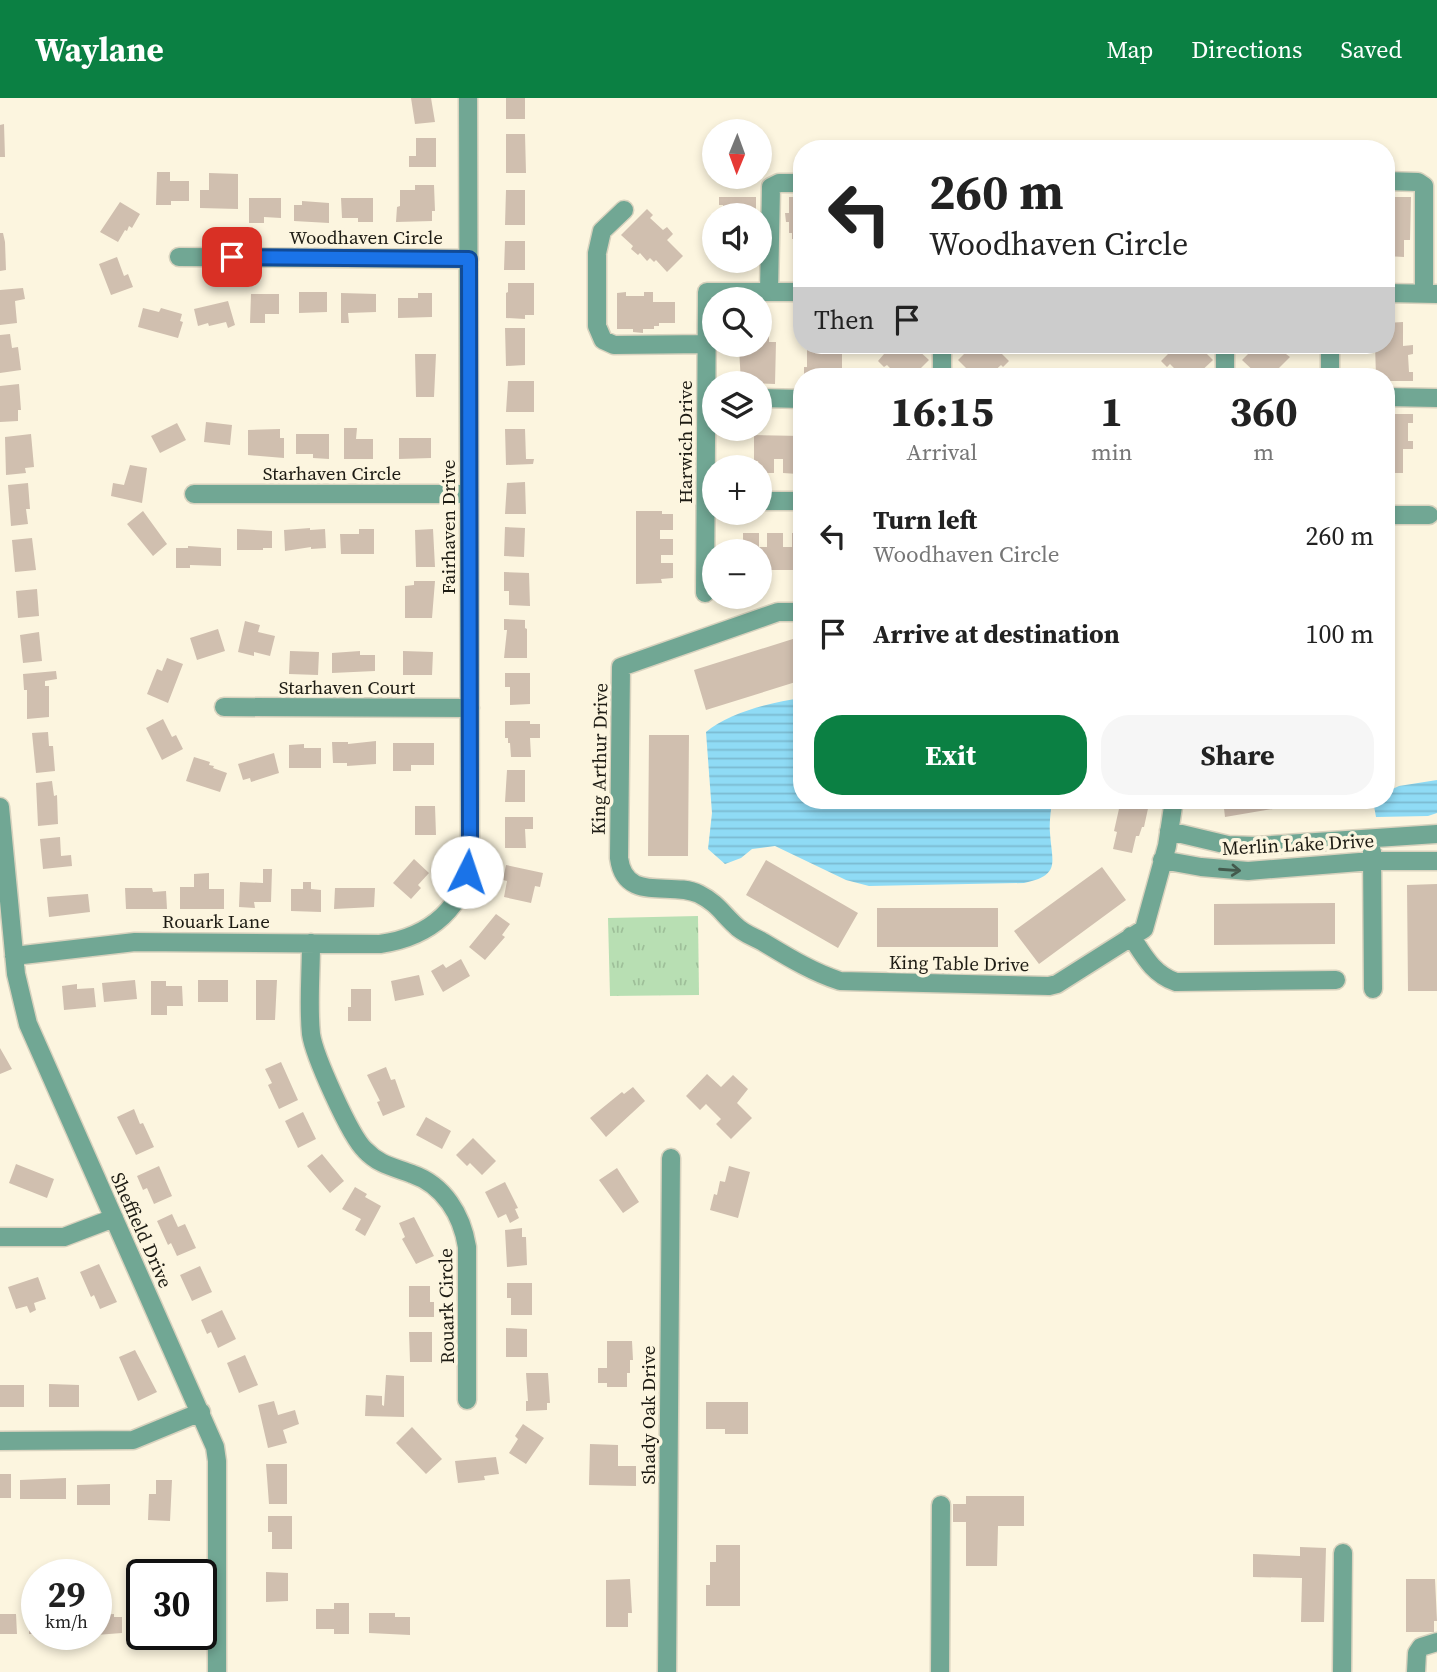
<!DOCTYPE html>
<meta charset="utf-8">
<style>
:root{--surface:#fff;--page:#f6f6f6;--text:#222;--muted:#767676;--accent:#0b8043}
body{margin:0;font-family:"Source Serif 4",serif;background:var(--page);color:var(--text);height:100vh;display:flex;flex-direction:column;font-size:26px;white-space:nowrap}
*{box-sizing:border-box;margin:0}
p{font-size:23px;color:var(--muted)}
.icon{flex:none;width:38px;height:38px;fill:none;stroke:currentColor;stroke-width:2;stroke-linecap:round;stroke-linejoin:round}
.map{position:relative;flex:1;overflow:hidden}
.side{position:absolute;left:793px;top:270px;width:602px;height:441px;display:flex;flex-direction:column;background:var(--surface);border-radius:28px;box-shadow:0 4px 10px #0003}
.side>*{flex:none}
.top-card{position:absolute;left:793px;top:42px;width:602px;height:214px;border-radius:28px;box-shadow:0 4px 10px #0003;background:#fff;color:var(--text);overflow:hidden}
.needle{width:46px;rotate:181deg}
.fabs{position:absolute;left:702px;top:21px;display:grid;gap:14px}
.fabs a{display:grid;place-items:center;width:70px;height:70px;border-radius:50%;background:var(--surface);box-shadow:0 4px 10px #0003;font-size:35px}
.speed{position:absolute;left:21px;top:1461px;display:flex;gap:14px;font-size:35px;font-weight:700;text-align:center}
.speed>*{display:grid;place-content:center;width:91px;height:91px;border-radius:50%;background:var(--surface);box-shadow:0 4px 10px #0003;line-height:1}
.speed small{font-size:18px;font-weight:400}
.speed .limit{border:4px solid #111;border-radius:10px;background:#fff;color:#111}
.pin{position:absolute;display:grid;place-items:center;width:60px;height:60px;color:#fff;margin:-30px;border-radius:14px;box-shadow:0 4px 10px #0006}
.me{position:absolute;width:77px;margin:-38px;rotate:4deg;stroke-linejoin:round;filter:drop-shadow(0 0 5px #0008)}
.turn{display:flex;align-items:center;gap:24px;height:147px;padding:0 21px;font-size:32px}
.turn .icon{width:91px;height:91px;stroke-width:2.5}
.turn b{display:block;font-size:49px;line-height:60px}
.then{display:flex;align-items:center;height:66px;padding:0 21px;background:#0003;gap:14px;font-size:26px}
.eta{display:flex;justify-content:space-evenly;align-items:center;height:119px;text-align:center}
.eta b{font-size:42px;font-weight:700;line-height:49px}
.action{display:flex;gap:14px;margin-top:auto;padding:14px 21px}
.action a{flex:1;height:80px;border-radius:28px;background:var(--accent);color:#fff;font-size:28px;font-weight:700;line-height:80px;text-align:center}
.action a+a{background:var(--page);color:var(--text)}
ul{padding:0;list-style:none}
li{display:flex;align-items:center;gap:21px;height:98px;padding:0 21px}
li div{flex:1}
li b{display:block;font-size:26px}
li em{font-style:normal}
header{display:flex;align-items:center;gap:42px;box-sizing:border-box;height:98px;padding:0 35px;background:var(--accent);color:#fff}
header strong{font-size:33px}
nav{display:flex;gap:38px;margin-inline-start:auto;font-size:24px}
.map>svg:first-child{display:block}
</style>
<header>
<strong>Waylane</strong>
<nav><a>Map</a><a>Directions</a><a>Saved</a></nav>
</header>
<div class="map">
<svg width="1437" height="1574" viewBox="0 0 1437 1574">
<defs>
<pattern id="grass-tufts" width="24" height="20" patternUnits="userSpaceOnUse" patternTransform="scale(1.75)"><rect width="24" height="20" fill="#b8dfb3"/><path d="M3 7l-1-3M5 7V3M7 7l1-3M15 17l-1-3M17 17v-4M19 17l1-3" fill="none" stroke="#9ebf99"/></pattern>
<pattern id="water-rules" width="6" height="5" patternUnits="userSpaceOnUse" patternTransform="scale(1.75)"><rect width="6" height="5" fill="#8fdbf5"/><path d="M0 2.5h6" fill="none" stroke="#7bbbd1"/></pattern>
</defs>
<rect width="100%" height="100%" fill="#fcf5df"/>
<path fill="url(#grass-tufts)" d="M698,818L699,897L610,898L608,820Z"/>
<path fill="url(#water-rules)" d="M801,600L802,702H1052C1051,713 1049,724 1050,735C1052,765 1061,777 1024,785L869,788L846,782L775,748L752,751L741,760L725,766L708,751L712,715L706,634C728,615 772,604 801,600Z
M1437,682V715L1428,718L1376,719L1374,708L1379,702H1386V694L1399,688Z"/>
<path fill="#d0bfaf" d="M411,0H431L435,24L415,26Z
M506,0H525V21H506Z
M4,26L5,59H0V27Z
M506,36H525L526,75H506Z
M416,40H436V69H409V58H416Z
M157,74H170V83H189V103H171V107H156Z
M209,75L238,76V111L200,110V92H209Z
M415,87H434L435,113H432V123L396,124L397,109L400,108V92H415Z
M506,92H525V127H505Z
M719,99H756V117H723V107H719Z
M789,99H802V157H794V141H792V135H789V124H786L785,115H789Z
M1386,99H1411L1410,142H1404V159L1386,158Z
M249,100H281V120L264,119V125H249Z
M341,100H373V124H358V120H342Z
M302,103L329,105V125L294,123V107H302Z
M120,104L140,116L132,130L129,128L127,133L125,132L118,144L100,134Z
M647,111L653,117L650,120L663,132L667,129L673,136L667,142L683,158L667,174L656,162L654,164L650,160L647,163L640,155L638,157L631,151L633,148L621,137Z
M0,135H3L5,144L6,172L0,173Z
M505,143H525V172H504Z
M117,159L124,178L128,176L133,189L111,197L99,166Z
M508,185H534V217H525V221L506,220V195L508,194Z
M23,190L25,201L15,203L17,225L0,227V192Z
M299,194H327V214L299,215Z
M626,194V198H644V194H653V204H675V225H659V228H654V231H643V235L633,234V231H617V195Z
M341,195L376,196V214L348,215L349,225H341Z
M418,195H432V219L398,220V200H418Z
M251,196H279V216H265V225H250Z
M228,203L235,227L228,230L226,224L209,228L208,225L198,228L194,211Z
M143,210L159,214L161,210L182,216L180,223L183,224L178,240L138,229Z
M1403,224V248L1413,247V256L1408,257L1409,274H1413V283H1386V278H1376L1375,247H1386V225Z
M760,226H769V244H776L775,286L741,285L739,250L741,247H760Z
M505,230H525V267L506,268Z
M10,236L12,250L18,249L21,272L0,275V237Z
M807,247H842V278L804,276V269H807Z
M875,247H917L920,249L917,251L929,262L913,278H898L887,267L884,269L878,263L884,256Z
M969,247H1011L1002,256L1009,263L1003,269L1001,267L989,278H974L958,262L970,250L967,248Z
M1159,247H1202L1200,249L1213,262L1196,278H1182L1170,266L1167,269L1161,263L1168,256Z
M1257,247H1295L1286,256L1290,259L1271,278H1259L1242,262Z
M415,256H436L434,299H416Z
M508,283H534V314H506Z
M19,286L21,312H18V323L0,324V288Z
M1386,316H1413V325H1408V343H1413V351H1403V375H1386Z
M206,324L232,327L230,347L204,344Z
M177,325L186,342L160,355L151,338Z
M344,330H357L356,341H373V361H344Z
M280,331V340H284V360L248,357V332Z
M505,331H525L526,361H534L533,366L506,367Z
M31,336L34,369L25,370L26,375L6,377L5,339Z
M296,336H329V361L313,360V356H296Z
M754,337L802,338V363H799L798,376L783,375V361H774V375H760L758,363H754Z
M399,340H431V360L399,361Z
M130,367L147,370L142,405L111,398L113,385L124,387Z
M525,384L526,416H505L507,385Z
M28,385L30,411H26L28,426L11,428L8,387Z
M143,413L167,446L153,458L127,426Z
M636,413H662V416H673V432H660V441H673V457H661V465H673V480L661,481L662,485L636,486Z
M505,429L525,430L524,459L504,458Z
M310,430V432L325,431L326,450L311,451V449L285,453L284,432Z
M237,431L272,433V450H263V452H237Z
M359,431H374V456H341L340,436H359Z
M433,431L435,469H416L415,432Z
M743,435H759V449H767V435H783V449H792V435H802V472H760V453H739V447H743Z
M32,440L36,472L15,474L12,442Z
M188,448L221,450V468L190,467V470H176V450H188Z
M504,474L529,475L530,508L509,507V493H504Z
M414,483H435L432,520H405V488L414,487Z
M37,491L39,518L18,520L16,493Z
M504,521L525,522V530L527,531V560H504L507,532H504Z
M245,523L260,527L258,534L275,538L270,558L254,554V558L238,554Z
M218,531L225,553L197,562L190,540Z
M39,534L42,563L23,565L20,537Z
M796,540L802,558V582L706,612L694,572Z
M290,553L319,554L318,577L289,576Z
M360,553V557H375V573L332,575V555Z
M403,553L433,554L432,577H403Z
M167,560L183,566L168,605L147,596L157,571L162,573Z
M56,573L57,581L45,583V588H49V619L27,621V592H24L23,576Z
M505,575H530V606L510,607V589H505Z
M163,621L172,639L176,637L183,651L162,662L146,630Z
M505,623H530V626H540V640H530L531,659H511L510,645H508V640H505Z
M48,634L49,648H53L55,673L36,675L32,635Z
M649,637H689L688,758H648Z
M376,643V666L347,668V665H333L332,644H348V646Z
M393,645H434V667H411V673H393Z
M304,646V650H321V670H289V647Z
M274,655L279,675L251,684L250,680L243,682L238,666Z
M194,659L210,664L209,667L214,668L213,670L227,675L220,694L186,683Z
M507,672H525V704H505Z
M52,683L54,698L57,697L58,726L38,728L36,685Z
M1121,702H1144L1143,705L1149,706L1144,729H1142L1139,738H1136L1132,755L1113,751L1117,734L1114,733Z
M1223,702H1320V703L1225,719Z
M415,708H435L436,737H415Z
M505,719H533V731H525L526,750H505Z
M60,739L61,758L71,757L72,768L43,771L40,741Z
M414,761L429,775L418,787L421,790L411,801L393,785Z
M766,762L858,815L838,850L746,797Z
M506,767L543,775L540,789L535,788L531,805L504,799L507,783L503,782Z
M1102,769L1126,802L1039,866L1014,833Z
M263,771H272L271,804H254L255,810L239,809L240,784L263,785Z
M209,775V791H224V811H180V789H194V776Z
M303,784H311V791L321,792V814L291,813V791H303Z
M1437,786V893H1408L1407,787Z
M125,790H152L153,794L166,793L167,811H126Z
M335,790H375L374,809L334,811Z
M88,796L90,814L49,819L47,799Z
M1335,805V846L1214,847V806Z
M877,810H998V849H877Z
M496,816L510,826L502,837L505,839L485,862L469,849Z
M461,861L470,878L443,894L431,873L443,866L446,870Z
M419,877L424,897L395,903L391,883Z
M135,882L137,901L104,904L102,885Z
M198,882H228V904H198Z
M256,882H277L275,922H256Z
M151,883H166V888H182L183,908H167V917H151Z
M77,886V891L94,890L96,909L64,912L62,888Z
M351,891H371V923H348V909H351Z
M0,950L12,971L0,976Z
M281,964L298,1002L279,1011L268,987L272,985L265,971Z
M386,969L391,982L395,981L405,1009L383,1018L377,1004L380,1003L367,977Z
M707,976L721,989L733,977L748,991L737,1005L752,1020L731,1041L716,1026L721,1021L706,1006L700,1012L686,998Z
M633,989L645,1003L606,1039L590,1020L622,994L624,996Z
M134,1011L140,1026L143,1025L154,1049L136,1057L117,1019Z
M303,1014L316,1041L298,1050L285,1023Z
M426,1019L451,1033L442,1051L416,1037Z
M473,1040L496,1063L482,1077L470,1065L467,1068L456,1057Z
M322,1056L344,1083L330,1095L307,1068Z
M16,1066L54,1081L47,1100L9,1085Z
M159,1068L172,1098L154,1106L147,1090L143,1092L137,1078Z
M729,1068L750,1074L738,1120L710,1112L714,1096L717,1097L720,1083L725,1084Z
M617,1070L639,1104L623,1115L599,1082Z
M505,1084L518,1110L515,1111L519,1120L510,1125L506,1116L498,1120L485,1094Z
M355,1089L367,1096L365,1099L381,1108L365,1138L355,1132L361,1121L342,1111Z
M172,1116L178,1129L185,1126L196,1150L177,1158L171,1145L168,1147L157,1123Z
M414,1119L434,1158L416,1166L402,1141L405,1139L399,1125Z
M522,1130V1139H526L527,1167L507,1169L505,1132Z
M99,1166L117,1204L100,1211L94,1197L91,1199L80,1174Z
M200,1168L212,1194L192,1203L180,1177Z
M38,1179L46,1201L34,1205L36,1212L30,1215L27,1208L16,1211L8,1189Z
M507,1185H532V1217H511V1200H507Z
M409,1188H430V1204H434V1219H409Z
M222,1212L236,1241L218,1250L211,1234L207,1236L201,1222Z
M506,1230L527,1231V1259H506Z
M409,1234H432V1264H410Z
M607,1243H632L633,1262H630V1275H627V1289H607V1285H598V1270H607Z
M135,1252L157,1294L138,1303L119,1259Z
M245,1257L258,1287L239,1295L227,1265Z
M526,1275H548L550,1305H547V1312L526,1313V1303H528Z
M386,1277L404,1278V1319L365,1318L366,1297L382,1298V1307L384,1308Z
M49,1286L79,1287V1309H49Z
M0,1287H24V1309H0Z
M274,1303L278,1317L295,1312L299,1326L283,1332L287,1345L268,1350L258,1307Z
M706,1304H748V1336H725V1331H706Z
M523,1326L544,1340L526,1366L509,1355L518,1341L515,1338Z
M412,1329L442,1361L426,1376L396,1345Z
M590,1346L618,1347V1368H636V1388L589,1387Z
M496,1359L499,1376L484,1378L485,1382L458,1385L455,1363Z
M266,1366H287V1406H269Z
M0,1376H11V1400H0Z
M66,1380V1401H20V1382Z
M156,1382H172L170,1423L148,1422L149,1396H156Z
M110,1386V1407H77V1387Z
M966,1398H1024V1428H998L997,1468H966V1424H953V1406H966Z
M268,1418H292V1451H272V1434H268Z
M716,1447H740V1508H706V1487H710V1464H716Z
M1300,1449L1326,1450L1324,1524H1301L1302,1480L1253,1479V1456L1300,1458Z
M266,1474L288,1475V1503L266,1504Z
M630,1481L632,1515H628V1529H606V1482Z
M1406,1481H1435L1437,1523H1434V1534H1406Z
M29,1501H37V1536H29Z
M334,1505H349V1536H334V1531H316V1511H334Z
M369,1515H395V1519H410V1537L369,1535Z
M0,1516H16L17,1536H0Z
M114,1516V1519H122V1535L96,1537V1517Z"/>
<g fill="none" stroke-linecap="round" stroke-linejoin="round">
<g stroke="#d8d2be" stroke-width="21">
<path id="minor" d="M1386,83L1418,84L1424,88V196
M624,112L602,133L597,155V228L603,242L614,247L707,246
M179,159L469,161
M769,194L771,89L779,85H802
M1386,195L1437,196
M942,247V278
M1330,247V278
M1225,278V247
M1386,299L1437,300
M760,300L802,301
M194,396H469
M760,403H802
M1386,417H1429
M705,495L707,194H802
M802,514H778L621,569L619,760C625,806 671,782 699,796C717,805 722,815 735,827C742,835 754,839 763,844C788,859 812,874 840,883L1049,888L1057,886L1144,831L1167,748L1174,702
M224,609L470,610
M0,709L16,876L28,926L215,1349L217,1363V1574
M1169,733L1228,747L1256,748L1437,736
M1372,753L1373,891
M1162,762L1201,769L1248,773L1372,763H1437
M1131,838C1144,858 1153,876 1176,884L1336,882
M311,845C311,875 308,907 311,936C314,957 350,1038 365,1052C379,1067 394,1069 412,1076C444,1087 462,1117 467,1149V1302
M14,858L135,844L380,846C430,839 467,809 470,756L468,0
M0,1139H64L114,1120
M0,1343L133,1342L201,1314
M667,1574L671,1060
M940,1574L941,1407
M1342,1574L1343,1455
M1416,1574L1417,1555L1421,1549L1437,1544"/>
</g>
<use href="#minor" stroke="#71a794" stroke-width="18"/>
</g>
<defs><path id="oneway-shaft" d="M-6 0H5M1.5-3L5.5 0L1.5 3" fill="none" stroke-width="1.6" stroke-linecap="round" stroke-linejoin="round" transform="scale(1.75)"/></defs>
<use stroke="#435a4d" href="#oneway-shaft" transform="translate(1230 772) rotate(4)"/>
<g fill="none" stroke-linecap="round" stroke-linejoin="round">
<g stroke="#114b97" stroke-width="18">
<path id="route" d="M232,159L469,161L470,756L467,774"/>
</g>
<use href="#route" stroke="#1a73e8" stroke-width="12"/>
</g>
<g text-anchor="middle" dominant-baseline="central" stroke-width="7" stroke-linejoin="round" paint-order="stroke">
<g font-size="19" fill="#1d1b13" stroke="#fcf5df">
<text x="366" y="139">Woodhaven Circle</text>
<text transform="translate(685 344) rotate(-90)">Harwich Drive</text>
<text x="332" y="375">Starhaven Circle</text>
<text transform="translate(448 429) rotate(-90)">Fairhaven Drive</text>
<text x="347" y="589">Starhaven Court</text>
<text transform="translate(599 661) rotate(-89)">King Arthur Drive</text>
<text transform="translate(1298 746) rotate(-3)">Merlin Lake Drive</text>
<text x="216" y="823">Rouark Lane</text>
<text transform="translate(959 865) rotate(1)">King Table Drive</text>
<text transform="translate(142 1132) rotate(66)">Sheffield Drive</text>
<text transform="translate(446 1208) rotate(-91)">Rouark Circle</text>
<text transform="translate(648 1317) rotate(-90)">Shady Oak Drive</text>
</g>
</g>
</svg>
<div class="fabs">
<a><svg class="needle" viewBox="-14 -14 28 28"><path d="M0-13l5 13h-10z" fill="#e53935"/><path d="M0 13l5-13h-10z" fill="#767676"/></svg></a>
<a><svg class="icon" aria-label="sound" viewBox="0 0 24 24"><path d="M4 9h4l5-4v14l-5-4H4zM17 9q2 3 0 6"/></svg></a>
<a><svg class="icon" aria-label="search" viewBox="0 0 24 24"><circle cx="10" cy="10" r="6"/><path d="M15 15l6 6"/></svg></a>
<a><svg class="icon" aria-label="layers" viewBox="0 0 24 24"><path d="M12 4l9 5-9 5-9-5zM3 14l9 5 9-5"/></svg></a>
<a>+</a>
<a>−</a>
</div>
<div class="speed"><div>29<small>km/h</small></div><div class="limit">30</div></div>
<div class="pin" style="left:232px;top:159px;background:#d93025"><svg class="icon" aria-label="arrive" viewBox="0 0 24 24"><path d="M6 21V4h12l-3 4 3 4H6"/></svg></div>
<svg class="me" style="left:467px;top:774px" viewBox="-20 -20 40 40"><circle r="19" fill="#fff"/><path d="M0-13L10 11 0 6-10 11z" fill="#1a73e8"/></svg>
<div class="top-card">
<div class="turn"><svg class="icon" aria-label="left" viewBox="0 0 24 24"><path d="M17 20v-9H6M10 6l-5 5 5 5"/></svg><div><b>260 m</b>Woodhaven Circle</div></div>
<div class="then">Then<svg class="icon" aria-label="arrive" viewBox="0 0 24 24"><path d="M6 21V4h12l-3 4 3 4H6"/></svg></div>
</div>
<section class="side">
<div class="eta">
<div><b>16:15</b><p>Arrival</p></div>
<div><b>1</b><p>min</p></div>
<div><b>360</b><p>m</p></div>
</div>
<ul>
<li><svg class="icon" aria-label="left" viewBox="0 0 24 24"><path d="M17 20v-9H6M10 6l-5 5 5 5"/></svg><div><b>Turn left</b><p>Woodhaven Circle</p></div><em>260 m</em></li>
<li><svg class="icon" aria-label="arrive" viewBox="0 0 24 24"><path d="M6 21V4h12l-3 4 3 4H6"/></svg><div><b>Arrive at destination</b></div><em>100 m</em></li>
</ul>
<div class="action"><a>Exit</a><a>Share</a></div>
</section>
</div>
